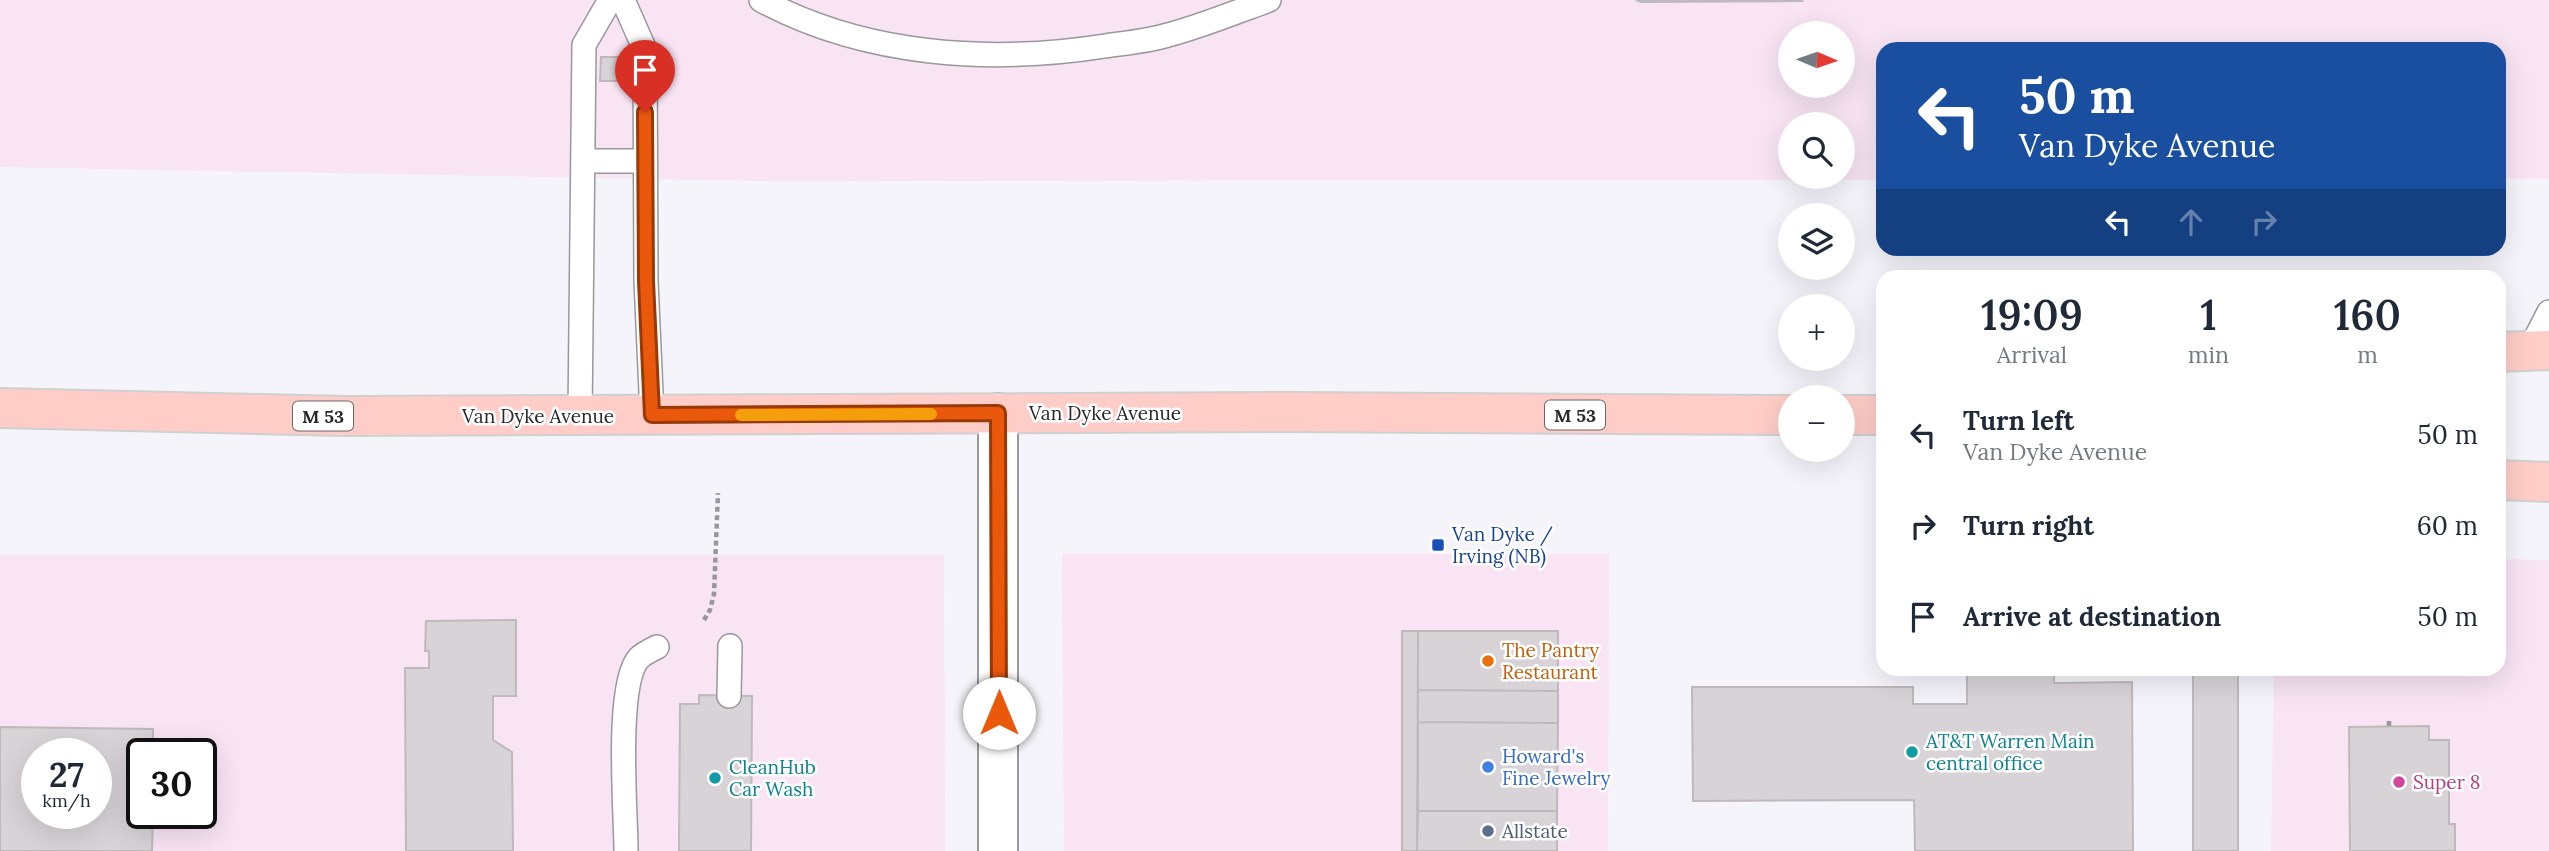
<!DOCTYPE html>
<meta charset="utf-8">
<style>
:root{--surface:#fff;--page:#f2f2f3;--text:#1f2937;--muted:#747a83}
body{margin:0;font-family:Lora,serif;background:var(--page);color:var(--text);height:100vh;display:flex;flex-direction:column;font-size:26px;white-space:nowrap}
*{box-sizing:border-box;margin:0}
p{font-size:23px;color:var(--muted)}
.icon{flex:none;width:38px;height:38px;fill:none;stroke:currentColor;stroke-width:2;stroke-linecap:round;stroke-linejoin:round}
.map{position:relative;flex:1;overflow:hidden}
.panel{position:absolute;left:1876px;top:270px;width:630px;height:406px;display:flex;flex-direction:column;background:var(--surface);border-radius:21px;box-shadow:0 7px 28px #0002}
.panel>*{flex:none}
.banner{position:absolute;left:1876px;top:42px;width:630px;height:214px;border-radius:21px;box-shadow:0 7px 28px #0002;background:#1a4fa0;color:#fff;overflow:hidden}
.needle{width:46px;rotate:92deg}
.tools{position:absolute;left:1778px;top:21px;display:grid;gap:14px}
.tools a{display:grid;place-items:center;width:77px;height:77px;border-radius:50%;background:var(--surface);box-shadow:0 7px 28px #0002;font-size:35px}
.speed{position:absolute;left:21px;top:738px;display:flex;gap:14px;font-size:35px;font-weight:700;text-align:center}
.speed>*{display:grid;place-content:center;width:91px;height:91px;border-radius:50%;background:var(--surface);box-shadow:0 7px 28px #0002;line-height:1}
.speed small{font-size:18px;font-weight:400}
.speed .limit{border:4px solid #111;border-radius:10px;background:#fff;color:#111}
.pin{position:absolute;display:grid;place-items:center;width:60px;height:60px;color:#fff;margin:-72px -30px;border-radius:50% 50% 50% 0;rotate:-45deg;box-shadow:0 0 7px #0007}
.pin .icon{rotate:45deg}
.me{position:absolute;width:77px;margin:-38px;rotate:0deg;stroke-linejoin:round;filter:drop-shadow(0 0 5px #0008)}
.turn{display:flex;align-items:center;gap:24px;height:147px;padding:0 28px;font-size:32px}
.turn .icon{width:91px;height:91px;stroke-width:2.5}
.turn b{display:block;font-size:49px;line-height:60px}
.lanes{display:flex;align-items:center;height:66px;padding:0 28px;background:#0003;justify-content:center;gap:35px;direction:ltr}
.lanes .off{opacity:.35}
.eta{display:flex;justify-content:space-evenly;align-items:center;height:119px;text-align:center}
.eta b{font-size:42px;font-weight:600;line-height:49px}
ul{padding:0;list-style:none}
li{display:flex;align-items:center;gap:21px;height:91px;padding:0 28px}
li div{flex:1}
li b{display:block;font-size:26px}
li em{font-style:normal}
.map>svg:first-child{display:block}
</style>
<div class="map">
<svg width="2549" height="851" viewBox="0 0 2549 851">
<rect width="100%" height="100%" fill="#f4f4fa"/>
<path fill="#f8e4f3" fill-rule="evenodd" d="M0,0H2549V179H2499V49H1883V180L770,181L0,167ZM1790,33H1843V86H1790ZM1790,124H1843V177H1790Z
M1062,554H1609L1608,851H1064Z
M0,555H944L945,851H0ZM37,754H96V814H37ZM142,754H201V814H142Z
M2499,559L2549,560V851H2271L2274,669L2499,668Z"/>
<path fill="#d8d3d7" stroke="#beb9bd" stroke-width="2" fill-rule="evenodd" d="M1636,0H1801L1802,1L1641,2Z
M601,57H619L618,81H600Z
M516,620V696H493V740L512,752L513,851H406L405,668H429V651H425L426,621Z
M1402,631H1418L1417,851H1402Z
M1418,631H1558V691L1418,690Z
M1967,668H2054V683L2132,682L2133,851H1915L1914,800L1693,801L1692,687H1913V704H1967Z
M2193,668H2238V851H2193Z
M1418,690L1558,691V723L1418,722Z
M699,695L752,696L751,851H679L680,704H699Z
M1418,722L1558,723L1557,811H1418Z
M2429,726V740H2449V824H2455V851H2350L2349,727Z
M0,727L153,729V754H142V814H153L152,851H0ZM37,754H96V814H37Z
M1418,811H1557V851H1417Z"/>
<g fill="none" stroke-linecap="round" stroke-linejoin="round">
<g stroke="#98989d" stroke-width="26">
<path id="lane" d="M623,0L645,50L646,281L652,415
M761,0C865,56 990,64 1105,46C1126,43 1148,41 1168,35C1202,26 1236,12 1269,0
M583,161H645
M2529,351L2549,312
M580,416L584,45L610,0
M729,696L730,646
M626,851C626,813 615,684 639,658C643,654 651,650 657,647"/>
</g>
<g stroke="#98989d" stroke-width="42">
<path id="street" d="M998,851V413"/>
</g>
<g stroke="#d0d0d0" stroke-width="42">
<path id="primary" d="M2499,352L2549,350
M0,408L346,416L1293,412L1790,415
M1843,415H1883
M2499,480L2549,482"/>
</g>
<path stroke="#98989c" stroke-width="4.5" stroke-dasharray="5 3.5" stroke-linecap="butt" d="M704,620L710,610L714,594L718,493
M2389,726V720"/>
<use href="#lane" stroke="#fff" stroke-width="23"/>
<use href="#street" stroke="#fff" stroke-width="38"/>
<use href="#primary" stroke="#fecdc8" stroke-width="38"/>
</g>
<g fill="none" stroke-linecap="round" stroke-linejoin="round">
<g stroke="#983908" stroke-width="18">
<path id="route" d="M645,112L646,281L652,415L998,413L999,713"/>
</g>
<use href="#route" stroke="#ea580c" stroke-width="12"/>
<path stroke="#f59e0b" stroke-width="12" d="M741,415L931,414"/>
</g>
<rect fill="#1a4fb4" stroke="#fff" stroke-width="2.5" x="1431" y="538" width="14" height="14" rx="3.5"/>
<circle fill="#e8710a" stroke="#fff" stroke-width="2.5" cx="1488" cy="661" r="7"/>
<g fill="#0f9aa8" stroke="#fff" stroke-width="2.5">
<circle cx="1912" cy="752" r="7"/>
<circle cx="715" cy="778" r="7"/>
</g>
<circle fill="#3f7fe0" stroke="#fff" stroke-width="2.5" cx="1488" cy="767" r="7"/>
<circle fill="#d1479c" stroke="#fff" stroke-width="2.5" cx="2399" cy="782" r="7"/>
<circle fill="#5c6f8a" stroke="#fff" stroke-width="2.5" cx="1488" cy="831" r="7"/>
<g text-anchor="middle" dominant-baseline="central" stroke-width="5" stroke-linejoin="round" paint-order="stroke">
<g fill="#fff" stroke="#68686a" stroke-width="2">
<rect x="1545" y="400.5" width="60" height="29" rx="5"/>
<rect x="293" y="401.5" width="60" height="29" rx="5"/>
</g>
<g font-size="18" font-weight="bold" fill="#28282a">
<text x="1575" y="415">M 53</text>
<text x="323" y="416">M 53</text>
</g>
<g font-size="19" fill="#28282a" stroke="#fff">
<text x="1105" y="413">Van Dyke Avenue</text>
<text x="538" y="416">Van Dyke Avenue</text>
</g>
<g font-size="19" fill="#164399" stroke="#fff" text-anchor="start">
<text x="1452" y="534">Van Dyke /<tspan x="1452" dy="22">Irving (NB)</tspan></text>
</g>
<g font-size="19" fill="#c56008" stroke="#fff" text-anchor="start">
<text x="1502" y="650">The Pantry<tspan x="1502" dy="22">Restaurant</tspan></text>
</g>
<g font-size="19" fill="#0d838f" stroke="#fff" text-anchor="start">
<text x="1926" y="741">AT&amp;T Warren Main<tspan x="1926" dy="22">central office</tspan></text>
<text x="729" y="767">CleanHub<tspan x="729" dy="22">Car Wash</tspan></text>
</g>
<g font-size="19" fill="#366cbe" stroke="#fff" text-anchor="start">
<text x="1502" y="756">Howard's<tspan x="1502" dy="22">Fine Jewelry</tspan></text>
</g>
<g font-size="19" fill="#b23c85" stroke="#fff" text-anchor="start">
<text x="2413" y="782">Super 8</text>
</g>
<g font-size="19" fill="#4e5e75" stroke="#fff" text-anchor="start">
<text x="1502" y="831">Allstate</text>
</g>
</g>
</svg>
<div class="tools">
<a><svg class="needle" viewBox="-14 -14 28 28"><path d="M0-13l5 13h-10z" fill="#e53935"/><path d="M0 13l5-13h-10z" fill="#747a83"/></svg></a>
<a><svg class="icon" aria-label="search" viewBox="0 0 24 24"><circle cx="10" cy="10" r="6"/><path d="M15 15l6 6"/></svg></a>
<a><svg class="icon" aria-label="layers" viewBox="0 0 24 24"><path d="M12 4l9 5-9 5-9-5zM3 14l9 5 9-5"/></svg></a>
<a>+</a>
<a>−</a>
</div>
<div class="speed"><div>27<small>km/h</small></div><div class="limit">30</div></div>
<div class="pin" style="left:645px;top:112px;background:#d93025"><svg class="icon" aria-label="arrive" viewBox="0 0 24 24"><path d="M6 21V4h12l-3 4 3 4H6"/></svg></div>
<svg class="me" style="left:999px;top:713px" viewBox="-20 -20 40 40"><circle r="19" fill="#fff"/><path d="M0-13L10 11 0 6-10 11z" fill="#ea580c"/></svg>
<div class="banner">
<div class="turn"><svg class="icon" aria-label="left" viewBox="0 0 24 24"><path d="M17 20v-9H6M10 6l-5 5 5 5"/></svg><div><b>50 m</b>Van Dyke Avenue</div></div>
<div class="lanes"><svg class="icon" aria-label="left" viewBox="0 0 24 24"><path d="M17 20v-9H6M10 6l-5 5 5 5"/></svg><svg class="icon off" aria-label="ahead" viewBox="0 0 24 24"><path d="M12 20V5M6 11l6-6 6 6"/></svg><svg class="icon off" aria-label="right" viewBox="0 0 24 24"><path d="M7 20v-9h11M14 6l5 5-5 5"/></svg></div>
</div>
<section class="panel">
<div class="eta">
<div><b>19:09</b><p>Arrival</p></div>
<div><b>1</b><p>min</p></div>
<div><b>160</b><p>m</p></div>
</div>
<ul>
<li><svg class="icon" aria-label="left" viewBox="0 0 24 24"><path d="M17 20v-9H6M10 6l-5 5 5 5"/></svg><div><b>Turn left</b><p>Van Dyke Avenue</p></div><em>50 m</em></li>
<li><svg class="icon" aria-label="right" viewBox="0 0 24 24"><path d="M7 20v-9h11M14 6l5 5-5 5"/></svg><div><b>Turn right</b></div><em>60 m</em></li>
<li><svg class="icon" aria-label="arrive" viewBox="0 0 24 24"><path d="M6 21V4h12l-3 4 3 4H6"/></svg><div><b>Arrive at destination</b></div><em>50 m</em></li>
</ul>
</section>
</div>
